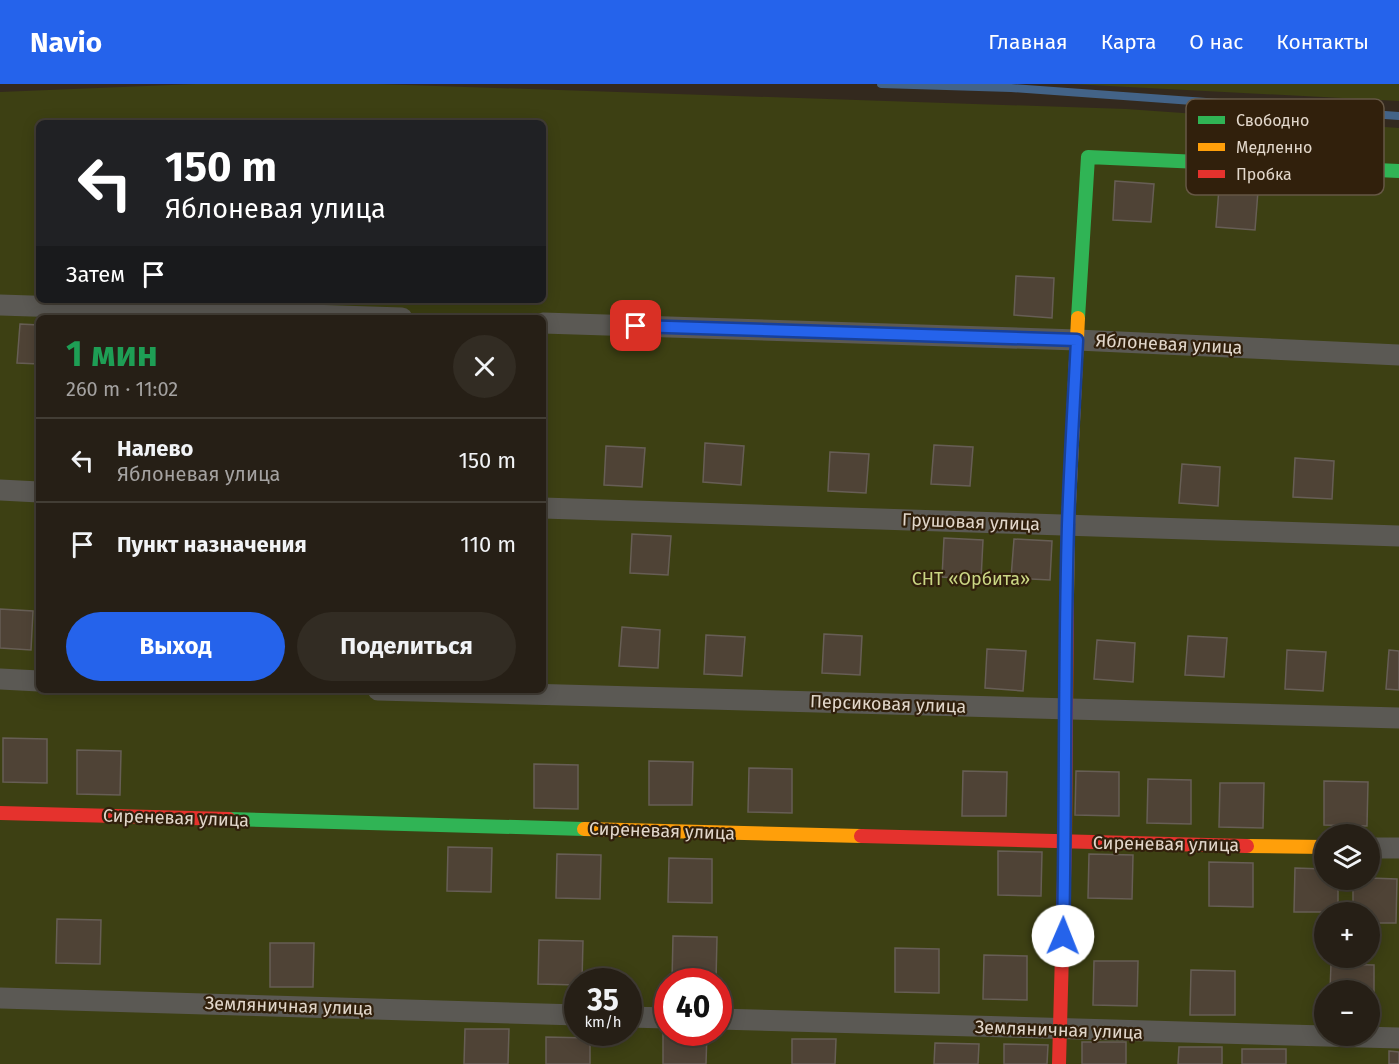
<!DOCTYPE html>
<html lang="ru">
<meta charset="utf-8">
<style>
:root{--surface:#261f16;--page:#322c23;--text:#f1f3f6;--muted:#a4a2a1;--line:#423d35;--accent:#2563eb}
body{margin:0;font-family:"Fira Sans",sans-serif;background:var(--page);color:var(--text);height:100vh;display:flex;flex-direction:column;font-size:22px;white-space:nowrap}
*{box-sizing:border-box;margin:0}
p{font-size:20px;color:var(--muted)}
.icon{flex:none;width:33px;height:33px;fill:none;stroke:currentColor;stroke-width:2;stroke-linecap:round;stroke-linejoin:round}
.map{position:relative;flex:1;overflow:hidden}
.panel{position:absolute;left:36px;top:231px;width:510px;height:378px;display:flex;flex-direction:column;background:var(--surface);border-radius:9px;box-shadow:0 3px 15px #0003,0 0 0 2px var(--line)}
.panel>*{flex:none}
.top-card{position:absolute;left:36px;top:36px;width:510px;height:183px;border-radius:9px;box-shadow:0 3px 15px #0003,0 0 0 2px var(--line);background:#202124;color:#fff;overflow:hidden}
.fabs{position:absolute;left:1314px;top:740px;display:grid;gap:12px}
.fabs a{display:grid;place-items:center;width:66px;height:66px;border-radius:50%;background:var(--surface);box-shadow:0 3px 15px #0003,0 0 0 2px var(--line);font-size:30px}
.speed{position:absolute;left:564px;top:884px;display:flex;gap:12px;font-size:30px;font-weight:700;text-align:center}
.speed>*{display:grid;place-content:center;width:78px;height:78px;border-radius:50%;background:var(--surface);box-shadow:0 3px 15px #0003,0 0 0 2px var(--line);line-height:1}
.speed small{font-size:15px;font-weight:400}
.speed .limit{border:9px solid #d22;background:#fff;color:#111}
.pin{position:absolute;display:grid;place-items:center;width:51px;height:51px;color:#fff;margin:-26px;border-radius:12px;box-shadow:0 3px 9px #0006}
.me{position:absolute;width:66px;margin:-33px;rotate:1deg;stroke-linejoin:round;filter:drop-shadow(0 0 4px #0008)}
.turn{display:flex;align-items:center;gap:21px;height:126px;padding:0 30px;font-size:27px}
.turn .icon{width:78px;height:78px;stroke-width:2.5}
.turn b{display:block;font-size:42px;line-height:51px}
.then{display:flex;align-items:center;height:57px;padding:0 30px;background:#0003;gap:12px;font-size:22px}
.round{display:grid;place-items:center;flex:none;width:63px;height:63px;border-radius:32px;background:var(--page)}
.summary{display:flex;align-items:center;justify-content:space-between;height:102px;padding:0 30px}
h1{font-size:36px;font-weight:700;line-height:45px;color:#1e9e55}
.cta{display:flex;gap:12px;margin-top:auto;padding:12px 30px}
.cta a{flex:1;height:69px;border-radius:36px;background:var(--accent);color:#fff;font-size:24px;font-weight:700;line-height:69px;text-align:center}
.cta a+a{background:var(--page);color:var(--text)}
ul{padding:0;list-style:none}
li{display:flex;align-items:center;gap:18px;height:84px;padding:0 30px;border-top:2px solid var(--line)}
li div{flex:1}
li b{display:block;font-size:22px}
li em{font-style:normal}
header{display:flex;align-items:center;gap:36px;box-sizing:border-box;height:84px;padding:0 30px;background:var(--accent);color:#fff}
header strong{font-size:28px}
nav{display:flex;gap:33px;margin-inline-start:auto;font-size:21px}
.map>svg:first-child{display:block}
</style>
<header>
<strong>Navio</strong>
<nav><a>Главная</a><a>Карта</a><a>О нас</a><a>Контакты</a></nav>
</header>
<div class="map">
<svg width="1399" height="980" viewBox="0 0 1399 980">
<rect width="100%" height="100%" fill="#33291e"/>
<path fill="#3d4013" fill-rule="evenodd" d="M195,0H378L1126,25L1399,44V980H0V8ZM39,39H543V216H39ZM39,234H543V606H39ZM1324,750H1370V795H1324ZM1324,828H1370V873H1324ZM578,897H628V948H578ZM668,897H718V948H668ZM1324,906H1370V951H1324Z
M1071,0H1399V17Z"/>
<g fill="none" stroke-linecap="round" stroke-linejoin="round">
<path stroke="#436387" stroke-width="8" d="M881,0L1011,4L1399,32"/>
</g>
<path fill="#4f4336" stroke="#675e55" stroke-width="1.5" d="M1115,97L1154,100L1151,138L1113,136Z
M1219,104L1258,107L1255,146L1216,143Z
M1016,192L1054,194L1052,234L1014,231Z
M20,240L39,241V280L17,279Z
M705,359L744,362L741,401L703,398Z
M934,361L973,363L970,402L931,400Z
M606,362L645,364L642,403L604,401Z
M830,368L869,370L866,409L828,407Z
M1295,374L1334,377L1332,415L1293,413Z
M1182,380L1220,383L1218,422L1179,419Z
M632,450L671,452L668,491L630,489Z
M944,454L983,456L981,496L942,493Z
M1014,455L1052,457L1050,496L1011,494Z
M0,525L33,527L31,566L0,564Z
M622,543L660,546L658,584L619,582Z
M824,550L862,552L860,591L822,589Z
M706,551L745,553L742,592L704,590Z
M1188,552L1227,554L1224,593L1185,591Z
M1097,556L1135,559L1133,598L1094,595Z
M987,565L1026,567L1023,607L985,604Z
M1287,566L1326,568L1323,607L1285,605Z
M1389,566L1399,567V606L1386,605Z
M3,654L47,655V699L3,698Z
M77,666L121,667L120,711L77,710Z
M649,677L693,678L692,721H649Z
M534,680L578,681V725L534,724Z
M749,684L792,685V729L748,728Z
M963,687L1007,688L1006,732H962Z
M1076,687L1119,688V732L1075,731Z
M1148,695L1191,696V740L1147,739Z
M1324,697L1368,698L1367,742L1324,741Z
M1220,699H1264L1263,744L1219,743Z
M448,763L492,764L491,808L447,807Z
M998,767L1042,768L1041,812L998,811Z
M557,770L601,771L600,815L556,814Z
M1089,770L1133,771L1132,815L1088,814Z
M669,774L712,775V819L668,818Z
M1209,778L1253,779V823L1209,822Z
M1295,784L1324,785V795H1338V828H1294Z
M1370,794L1397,795L1396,839H1370V828H1353V795Z
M57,835L101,836L100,880L56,879Z
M673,852L717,853L716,897H672Z
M539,856L583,857L582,897H578V901L538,900Z
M270,859H314L313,903H270Z
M895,864L939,865V909L895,908Z
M984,871L1027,872V916L983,915Z
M1094,877H1138L1137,922L1093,921Z
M1331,880L1374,881V925H1370V906H1330Z
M1191,886L1235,887V931H1190Z
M465,945H509L508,980H464Z
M663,947L707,948L706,980H663Z
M546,953L590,954V980H546Z
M792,955H836L835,980H792Z
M1082,958H1126V980H1082Z
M935,959L979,960L978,980H934Z
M1004,960L1048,961L1047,980H1004Z
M1179,963H1222V980H1178Z
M1242,965H1286V980H1242Z
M1389,967L1399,968V980H1389Z"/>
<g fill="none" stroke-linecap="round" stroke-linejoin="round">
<path stroke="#5b5954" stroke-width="21" d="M0,221L402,234
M543,239L1077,256L1399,271
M0,406L39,408
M543,424L1399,452
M0,595L39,597
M378,606L1399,634
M1370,764H1399
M0,914L578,931
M628,933L668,934
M718,935L1399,954"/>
<path stroke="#30b455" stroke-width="14" d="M1078,234L1088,73L1399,87
M229,735L584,745"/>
<path stroke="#ff9f0a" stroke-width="14" d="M1067,511L1068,441L1078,234
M584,745L861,752
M1247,762L1324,763"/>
<path stroke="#e5322d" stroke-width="14" d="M0,729L229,735
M861,752L1247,762
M1059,980L1065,758L1067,511"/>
</g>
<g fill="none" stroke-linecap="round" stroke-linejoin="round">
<g stroke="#184099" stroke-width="15">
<path id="route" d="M636,242L1077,256C1074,318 1070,380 1068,442C1064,579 1066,716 1063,852"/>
</g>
<use href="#route" stroke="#2563eb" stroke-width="10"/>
</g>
<g text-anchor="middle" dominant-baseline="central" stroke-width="4.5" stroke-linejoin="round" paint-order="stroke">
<g font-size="18" fill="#e2d7cb" stroke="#31200c">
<text transform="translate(1169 260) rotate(3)">Яблоневая улица</text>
<text transform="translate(971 438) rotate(2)">Грушовая улица</text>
<text transform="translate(888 620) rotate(2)">Персиковая улица</text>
<text transform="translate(176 734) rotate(2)">Сиреневая улица</text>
<text transform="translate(662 747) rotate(2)">Сиреневая улица</text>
<text transform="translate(1166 760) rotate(1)">Сиреневая улица</text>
<text transform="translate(289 922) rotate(2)">Земляничная улица</text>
<text transform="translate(1059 946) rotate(2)">Земляничная улица</text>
</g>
<g font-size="18" fill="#cbd784" stroke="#31200c">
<text x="971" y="495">СНТ «Орбита»</text>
</g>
</g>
<rect x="1186" y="15" width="198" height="96" rx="9" fill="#31200c" stroke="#665745" stroke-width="1.5"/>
<rect x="1198" y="32" width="27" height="8" fill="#30b455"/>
<rect x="1198" y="59" width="27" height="8" fill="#ff9f0a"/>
<rect x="1198" y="86" width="27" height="8" fill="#e5322d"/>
<g font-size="16" fill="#e2d7cb">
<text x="1236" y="42">Свободно</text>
<text x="1236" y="69">Медленно</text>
<text x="1236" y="96">Пробка</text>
</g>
</svg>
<div class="fabs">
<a><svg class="icon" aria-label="layers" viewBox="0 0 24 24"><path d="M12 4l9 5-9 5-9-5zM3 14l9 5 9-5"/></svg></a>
<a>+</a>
<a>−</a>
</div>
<div class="speed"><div>35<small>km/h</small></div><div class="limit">40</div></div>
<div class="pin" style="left:636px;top:242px;background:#d93025"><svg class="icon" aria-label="arrive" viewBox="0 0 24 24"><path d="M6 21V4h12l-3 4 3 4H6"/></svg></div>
<svg class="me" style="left:1063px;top:852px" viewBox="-20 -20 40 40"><circle r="19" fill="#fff"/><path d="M0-13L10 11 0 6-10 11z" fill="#2563eb"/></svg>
<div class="top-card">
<div class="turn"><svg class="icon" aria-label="left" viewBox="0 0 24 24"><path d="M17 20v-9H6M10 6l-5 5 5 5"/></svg><div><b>150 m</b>Яблоневая улица</div></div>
<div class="then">Затем<svg class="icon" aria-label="arrive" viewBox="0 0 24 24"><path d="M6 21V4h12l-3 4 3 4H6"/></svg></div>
</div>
<section class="panel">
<div class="summary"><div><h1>1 мин</h1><p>260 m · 11:02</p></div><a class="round"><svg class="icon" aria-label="close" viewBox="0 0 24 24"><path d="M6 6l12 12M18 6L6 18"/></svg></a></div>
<ul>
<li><svg class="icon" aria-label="left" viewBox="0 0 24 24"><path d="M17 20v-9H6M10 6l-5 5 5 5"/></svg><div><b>Налево</b><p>Яблоневая улица</p></div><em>150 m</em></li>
<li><svg class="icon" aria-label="arrive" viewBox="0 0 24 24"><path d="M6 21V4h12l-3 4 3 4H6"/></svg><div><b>Пункт назначения</b></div><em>110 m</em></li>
</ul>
<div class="cta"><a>Выход</a><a>Поделиться</a></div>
</section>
</div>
